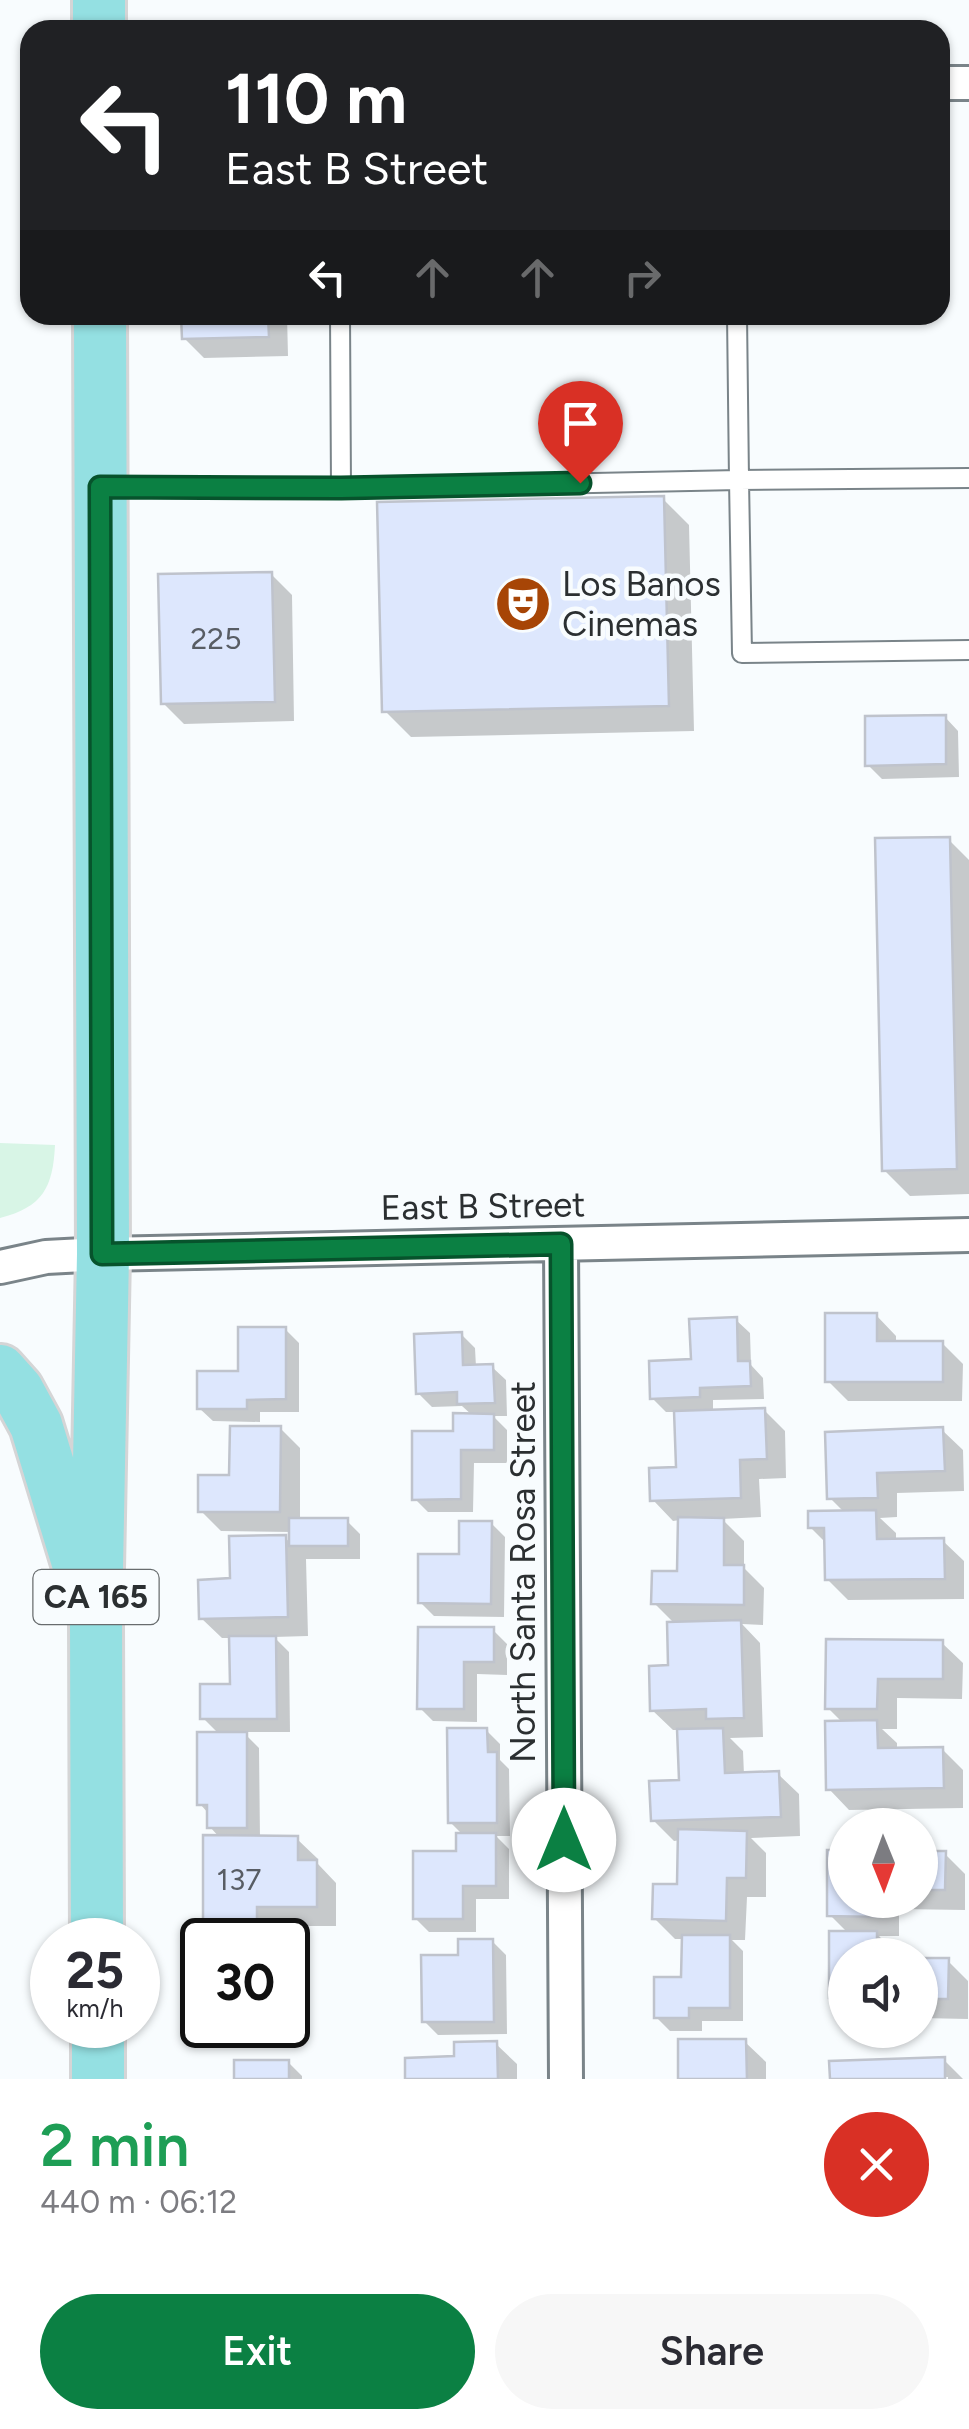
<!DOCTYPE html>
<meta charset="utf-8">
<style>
:root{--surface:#fff;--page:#f7f7f7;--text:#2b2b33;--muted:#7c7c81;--accent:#0b8043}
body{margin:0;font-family:Figtree,sans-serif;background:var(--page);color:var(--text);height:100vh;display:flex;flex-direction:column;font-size:38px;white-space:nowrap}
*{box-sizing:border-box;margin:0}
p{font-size:32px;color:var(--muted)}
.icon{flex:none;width:55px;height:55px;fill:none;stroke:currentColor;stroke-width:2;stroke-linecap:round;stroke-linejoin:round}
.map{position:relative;height:2079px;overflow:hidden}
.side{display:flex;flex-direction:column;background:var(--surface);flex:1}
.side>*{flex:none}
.hud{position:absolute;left:20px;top:20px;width:930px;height:305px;border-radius:30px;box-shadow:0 2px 8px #0004;background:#202124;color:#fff;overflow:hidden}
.needle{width:65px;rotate:179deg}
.buttons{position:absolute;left:828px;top:1808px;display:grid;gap:20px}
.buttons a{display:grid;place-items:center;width:110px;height:110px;border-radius:50%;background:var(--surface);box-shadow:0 2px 8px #0004;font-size:50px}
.speed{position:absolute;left:30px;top:1918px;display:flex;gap:20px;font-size:50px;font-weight:700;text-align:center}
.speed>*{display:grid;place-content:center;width:130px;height:130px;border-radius:50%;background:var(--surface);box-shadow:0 2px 8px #0004;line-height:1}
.speed small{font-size:25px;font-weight:400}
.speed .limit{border:5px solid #111;border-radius:15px;background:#fff;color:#111}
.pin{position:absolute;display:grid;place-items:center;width:85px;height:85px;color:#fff;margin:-102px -42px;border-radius:50% 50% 50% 0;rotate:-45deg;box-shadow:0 0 10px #0007}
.pin .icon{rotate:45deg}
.me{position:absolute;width:110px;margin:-55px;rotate:0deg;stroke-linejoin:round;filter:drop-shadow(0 0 8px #0008)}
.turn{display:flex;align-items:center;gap:35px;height:210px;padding:0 40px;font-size:45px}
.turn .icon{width:130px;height:130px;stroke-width:2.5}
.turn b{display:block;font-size:70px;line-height:85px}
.lanes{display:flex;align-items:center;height:95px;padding:0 40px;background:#0003;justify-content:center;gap:50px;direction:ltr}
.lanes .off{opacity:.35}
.round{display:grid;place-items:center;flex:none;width:105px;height:105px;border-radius:52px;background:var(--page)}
.overview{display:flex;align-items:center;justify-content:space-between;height:170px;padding:0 40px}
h1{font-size:60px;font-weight:600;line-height:75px;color:#1e9e55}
.button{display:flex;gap:20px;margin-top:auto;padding:20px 40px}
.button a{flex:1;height:115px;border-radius:60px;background:var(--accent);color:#fff;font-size:40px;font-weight:600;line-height:115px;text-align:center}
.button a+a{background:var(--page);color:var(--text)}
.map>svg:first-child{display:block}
</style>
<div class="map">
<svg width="969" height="2079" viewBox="0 0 969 2079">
<rect width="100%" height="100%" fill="#f8fcfe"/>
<path fill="#d8f5e6" d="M0,1143L55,1145C53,1187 43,1207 0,1218Z"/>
<path fill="#0003" d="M184,315H287L288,356L204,358L184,338Z
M663,499L689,525L694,731L411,737L385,711Z
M271,574L292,595L294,721L184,724L163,703Z
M945,717L958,731L959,777L882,779L868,765Z
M949,840L969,860V1194L910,1196L884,1170Z
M876,1315L896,1336V1343H942L963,1364L962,1401H848L828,1381Z
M736,1320L750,1333L751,1365L763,1378L764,1399L713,1400V1412L764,1410L785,1431L786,1478L759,1479L761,1517L722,1519L744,1541V1568L764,1588L763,1625L742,1624L760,1643L763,1737L730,1738L743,1751L744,1775L778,1774L799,1794L800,1836L751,1838L766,1853V1897H747L745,1940H732L743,1951V2021H702V2031H670L656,2017L684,1979V1939H675L654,1918L680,1887L681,1840L674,1841L653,1820L682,1783L680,1730H673L652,1710L670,1668L675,1624L654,1603L680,1574V1520L673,1521L653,1500L679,1470L677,1412H666L652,1398Z
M285,1329L299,1343V1412H260V1422L213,1421L199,1408L240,1373Z
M461,1334L475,1348L476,1367H492L506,1380L507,1416H493L507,1430V1463H474L473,1512H428L414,1498L456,1433L473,1416L462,1406L432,1407L418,1393Z
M280,1428L300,1448V1521L346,1520L360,1534V1559H306L308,1636L274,1637L289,1652L290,1732H243L259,1748L260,1838L297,1839L318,1859V1864L336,1883V1926H276V1940H217L206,1929L220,1838L210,1827L209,1814L200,1804L219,1734L203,1718L232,1687V1638H222L201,1618L233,1581L285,1538L292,1544V1532L221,1531L201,1511Z
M942,1430L963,1450L964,1491L897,1493V1517L880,1518L896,1533V1541H943L964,1561V1599L848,1600L827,1579V1544L810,1527L845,1513L830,1498Z
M491,1523L505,1537L504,1617L434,1616L420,1602Z
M493,1630L507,1644V1675L477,1674V1722L433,1721L420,1708Z
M829,1642L942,1643L963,1663L962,1699L897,1698V1729H882L897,1743V1750L942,1749L963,1770V1808L849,1810L829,1789L843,1723L828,1708Z
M486,1730L500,1744V1760L509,1769L510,1836H496L509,1849V1899H476V1932H429L415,1918L459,1854L463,1835L450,1822Z
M845,1853V1900H920V1853H944L965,1874V1910L899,1909V1936H879L897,1955H845V2011L831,1997L848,1933L830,1915Z
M492,1941L506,1955L507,2034L438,2035L424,2021L460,1957Z
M920,1960L948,1961L968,1981V2019L920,2018Z
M288,1964L291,1967V2013H288Z
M203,2025H252V2048H216L202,2034Z
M745,2042L766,2062V2079H681Z
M496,2044L517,2064V2079H408Z
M944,2060L963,2079H948V2077L832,2079Z
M288,2062L302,2076V2079H236Z"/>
<path fill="#dde7fd" stroke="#bfc3cc" stroke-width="2.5" d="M181,315H268L269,337L182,339Z
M664,496L669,706L382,712L377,502Z
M272,572L275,702L161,704L158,574Z
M946,715V764L865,766V716Z
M950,837L957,1169L882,1171L875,838Z
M825,1313H877V1341H943V1382H825Z
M737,1317L738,1361H750L751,1386L700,1388V1397L650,1399L649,1361L691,1359L689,1319Z
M238,1327H286V1399L247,1400V1409H197V1371H238Z
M462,1332L463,1365L493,1364L495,1403L457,1404V1392L416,1394L414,1334Z
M765,1408L767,1459L740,1460L741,1498L650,1501L649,1468L676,1467L674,1411Z
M453,1413L494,1414V1450H461V1499L412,1500V1431H453Z
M230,1426H281L280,1512H198V1475H229Z
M943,1427L945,1471L877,1473L878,1498L827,1499L825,1432Z
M876,1510L877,1539L944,1538L945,1579L825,1580L824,1528H808V1511Z
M678,1517L724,1518V1565H744V1605L651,1604L652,1571H677Z
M289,1518H348V1546H289Z
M459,1521H492L491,1604L418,1603V1554H459Z
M286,1535L288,1617L199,1619L198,1580L230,1578L229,1536Z
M741,1620L744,1718L706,1719V1709L650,1711L649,1666L668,1665L667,1622Z
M418,1627H494V1662H464V1709H417Z
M229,1636H276L277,1719H200V1684H230Z
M826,1639L943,1640V1679H878L877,1709H825Z
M877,1720L878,1748L943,1747L944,1788L826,1790L825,1721Z
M447,1728H487L488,1752H497V1823H448Z
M723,1728L725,1773L779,1771L781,1817L651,1821L649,1781L679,1780L677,1729Z
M197,1732H247V1828H207V1805H197Z
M678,1829L747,1831L746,1878H727L726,1921L652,1919L653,1884H677Z
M456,1833H496V1886H463V1919H413V1851H456Z
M203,1835L298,1836V1860H317V1907H257V1930H203Z
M827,1850H845V1900H879V1917L827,1916Z
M920,1851H946L945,1890H920Z
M829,1931H877V1955H845V1999L829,1998Z
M682,1935H730V2008H689V2018H654V1977H681Z
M458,1939H493L494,2022H422L421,1955H458Z
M920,1958H949L948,1999H920Z
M200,1972H202V2025H239V2035H200Z
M678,2039H746L747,2079H678Z
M497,2041L498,2079H405V2058L454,2056V2042Z
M945,2057V2079H830L829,2061Z
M234,2060H289V2079H234Z"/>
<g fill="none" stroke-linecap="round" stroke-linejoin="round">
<g stroke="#7a8489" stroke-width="22">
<path id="service" d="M340,315L341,488
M969,478L739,480L742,653L969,650
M106,487L341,488L739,480L737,315"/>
</g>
<g stroke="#7a8489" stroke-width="38">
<path id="minor" d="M940,83H969
M561,1244L566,2079
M0,1267L46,1257L103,1254L969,1235"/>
</g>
<g stroke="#d5d5d6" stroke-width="58">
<path id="primary" d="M99,0V30
M0,1371L17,1390L36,1425L82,1576
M97,1940L96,1621L103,1254L100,315
M98,2025V2079"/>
</g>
<use href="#service" stroke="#fff" stroke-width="18"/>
<use href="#minor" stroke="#fff" stroke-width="32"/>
<use href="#primary" stroke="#94e0e2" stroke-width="52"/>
</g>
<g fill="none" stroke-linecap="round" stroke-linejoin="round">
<g stroke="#07532c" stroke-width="25">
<path id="route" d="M564,1840L561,1244L102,1254L100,487L341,488L580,483"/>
</g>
<use href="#route" stroke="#0b8043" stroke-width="18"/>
</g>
<defs>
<g id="theatre-disc" transform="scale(2.875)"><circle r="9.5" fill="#a74506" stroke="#f8fcfe"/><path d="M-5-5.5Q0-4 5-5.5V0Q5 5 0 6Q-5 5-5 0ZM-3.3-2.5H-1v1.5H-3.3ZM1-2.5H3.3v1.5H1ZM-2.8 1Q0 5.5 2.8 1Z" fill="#fff"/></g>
</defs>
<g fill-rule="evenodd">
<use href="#theatre-disc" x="523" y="604"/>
</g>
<g text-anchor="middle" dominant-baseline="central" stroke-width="9" stroke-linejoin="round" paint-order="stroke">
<g font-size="30" fill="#585d64">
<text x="216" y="638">225</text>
<text x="239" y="1879">137</text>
</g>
<rect fill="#f8fcfe" stroke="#686c6e" stroke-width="2.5" x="33.5" y="1570" width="125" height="54" rx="8"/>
<g font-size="32" font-weight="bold" fill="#2b2f31">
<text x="96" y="1597">CA 165</text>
</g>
<g font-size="35" fill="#2b2f31" stroke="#f8fcfe" text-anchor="start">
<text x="562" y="584">Los Banos<tspan x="562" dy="40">Cinemas</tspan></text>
</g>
<g font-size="35" fill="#2b2f31" stroke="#f8fcfe">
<text transform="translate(483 1206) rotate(-1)">East B Street</text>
<text transform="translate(523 1572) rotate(-90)">North Santa Rosa Street</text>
</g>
</g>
</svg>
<div class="buttons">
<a><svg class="needle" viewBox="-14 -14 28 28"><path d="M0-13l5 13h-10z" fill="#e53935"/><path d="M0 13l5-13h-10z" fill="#7c7c81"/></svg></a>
<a><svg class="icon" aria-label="sound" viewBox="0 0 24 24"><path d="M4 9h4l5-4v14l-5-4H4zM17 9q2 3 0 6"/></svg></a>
</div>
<div class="speed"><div>25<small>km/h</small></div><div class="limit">30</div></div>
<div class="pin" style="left:580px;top:483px;background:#d93025"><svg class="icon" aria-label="arrive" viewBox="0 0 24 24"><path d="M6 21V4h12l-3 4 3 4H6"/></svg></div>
<svg class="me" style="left:564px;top:1840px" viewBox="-20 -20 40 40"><circle r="19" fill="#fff"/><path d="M0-13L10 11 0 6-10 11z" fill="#0b8043"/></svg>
<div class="hud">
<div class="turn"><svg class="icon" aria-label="left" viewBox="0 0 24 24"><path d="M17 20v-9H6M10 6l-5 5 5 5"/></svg><div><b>110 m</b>East B Street</div></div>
<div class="lanes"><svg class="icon" aria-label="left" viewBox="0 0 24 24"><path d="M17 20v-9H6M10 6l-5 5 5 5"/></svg><svg class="icon off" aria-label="ahead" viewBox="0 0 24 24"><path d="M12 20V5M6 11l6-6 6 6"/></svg><svg class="icon off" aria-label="ahead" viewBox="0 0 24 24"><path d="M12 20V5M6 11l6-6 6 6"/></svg><svg class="icon off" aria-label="right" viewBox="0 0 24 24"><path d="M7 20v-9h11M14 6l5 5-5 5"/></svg></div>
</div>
</div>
<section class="side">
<div class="overview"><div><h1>2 min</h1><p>440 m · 06:12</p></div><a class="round" style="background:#d93025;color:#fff"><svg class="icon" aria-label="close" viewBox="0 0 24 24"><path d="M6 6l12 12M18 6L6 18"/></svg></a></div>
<div class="button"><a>Exit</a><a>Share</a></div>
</section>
